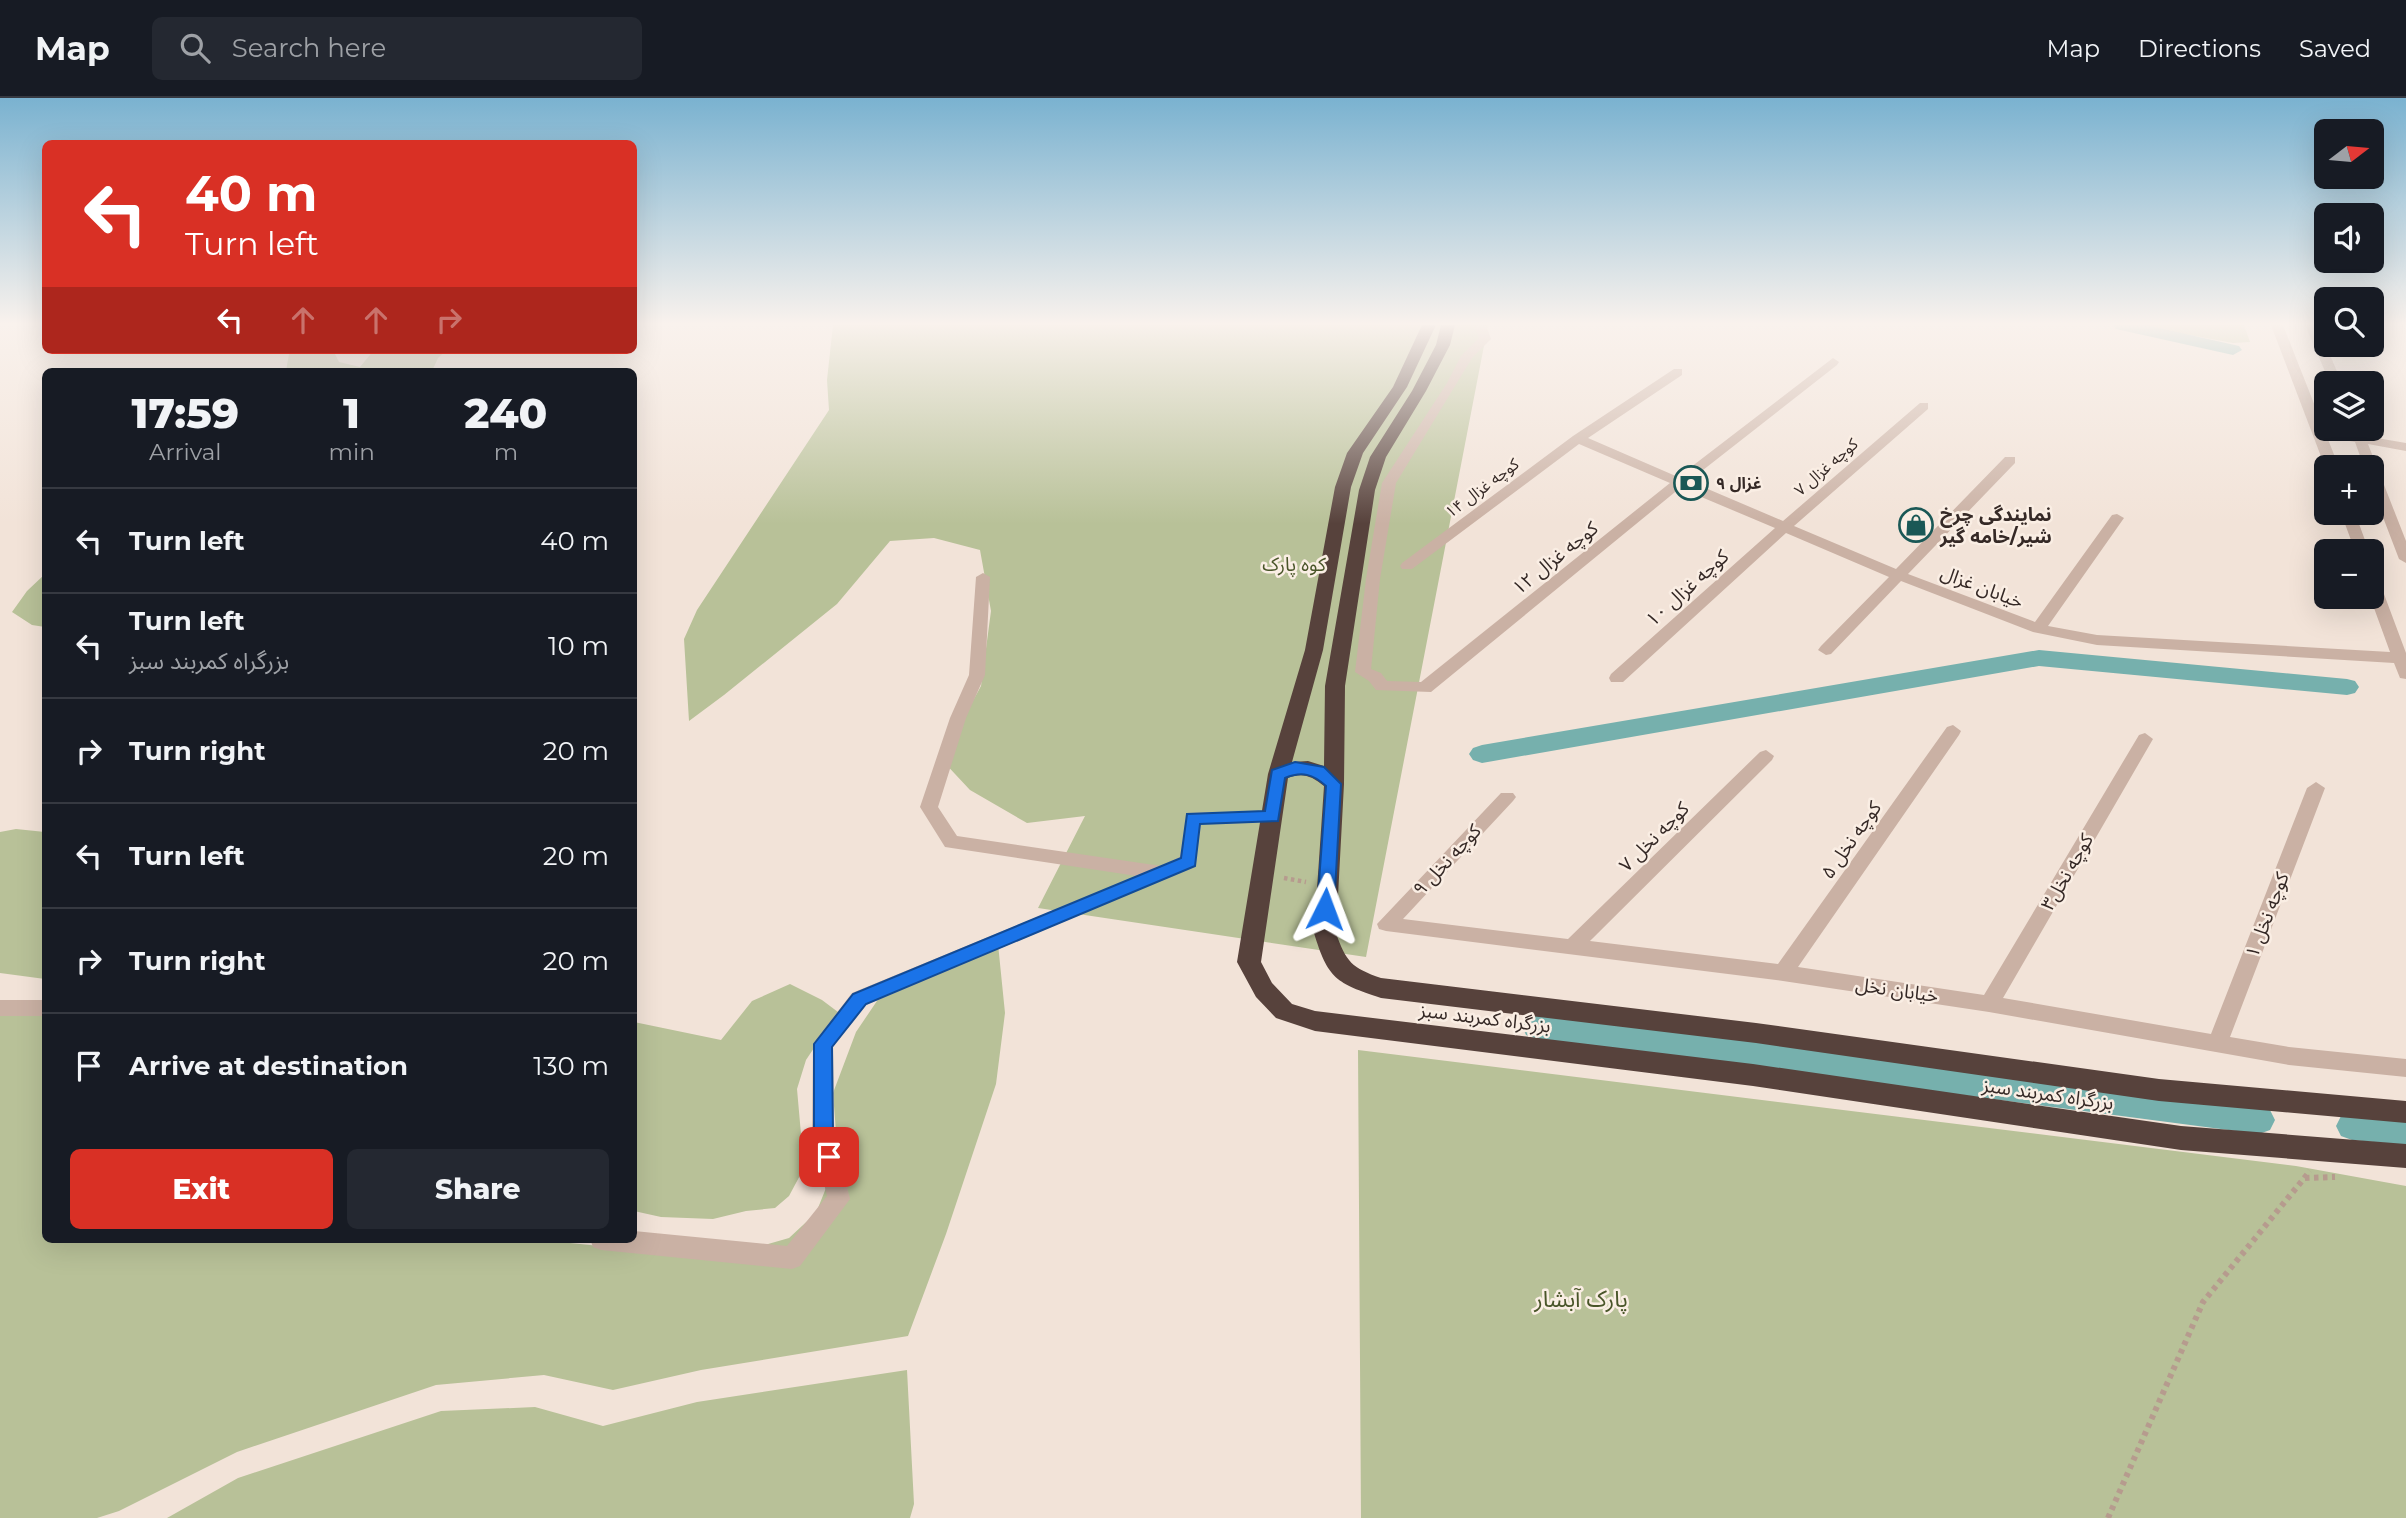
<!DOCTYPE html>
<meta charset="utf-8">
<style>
:root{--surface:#171b24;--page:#242831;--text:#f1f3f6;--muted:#9ea1a6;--line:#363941;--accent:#d93025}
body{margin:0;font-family:Montserrat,"Noto Sans Arabic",sans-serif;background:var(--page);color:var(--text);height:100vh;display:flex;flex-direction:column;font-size:26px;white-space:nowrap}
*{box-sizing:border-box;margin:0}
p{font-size:23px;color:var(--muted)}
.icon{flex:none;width:38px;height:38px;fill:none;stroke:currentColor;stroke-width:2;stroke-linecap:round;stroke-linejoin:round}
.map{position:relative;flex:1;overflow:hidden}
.sheet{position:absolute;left:42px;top:270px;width:595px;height:875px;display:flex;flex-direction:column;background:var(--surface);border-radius:10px;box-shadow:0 7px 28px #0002}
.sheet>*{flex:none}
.hud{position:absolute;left:42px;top:42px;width:595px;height:214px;border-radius:10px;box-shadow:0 7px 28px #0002;background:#d93025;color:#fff;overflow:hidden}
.needle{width:46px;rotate:74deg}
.fabs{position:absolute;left:2314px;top:21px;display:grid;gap:14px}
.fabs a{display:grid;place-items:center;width:70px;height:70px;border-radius:10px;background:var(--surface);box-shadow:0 7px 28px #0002;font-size:35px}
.pin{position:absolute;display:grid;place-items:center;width:60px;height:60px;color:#fff;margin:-30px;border-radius:14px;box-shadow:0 4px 10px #0006}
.me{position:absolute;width:77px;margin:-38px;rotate:3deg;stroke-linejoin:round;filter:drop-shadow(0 0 5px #0008)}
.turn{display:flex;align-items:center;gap:24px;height:147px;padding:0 28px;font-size:32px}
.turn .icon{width:91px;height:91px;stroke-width:2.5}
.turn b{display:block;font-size:49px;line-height:60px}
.lanes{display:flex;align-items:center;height:66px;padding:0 28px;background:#0003;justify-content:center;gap:35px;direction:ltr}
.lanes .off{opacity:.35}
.eta{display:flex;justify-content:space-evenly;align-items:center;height:119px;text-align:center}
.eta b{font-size:42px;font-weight:800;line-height:49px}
.primary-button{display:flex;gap:14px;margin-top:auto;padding:14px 28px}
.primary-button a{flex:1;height:80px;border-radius:10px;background:var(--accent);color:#fff;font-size:28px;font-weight:800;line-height:80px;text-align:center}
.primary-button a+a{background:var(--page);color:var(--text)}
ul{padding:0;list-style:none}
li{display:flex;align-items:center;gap:21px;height:105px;padding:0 28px;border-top:2px solid var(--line)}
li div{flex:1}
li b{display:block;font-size:26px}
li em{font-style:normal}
header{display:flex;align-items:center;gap:42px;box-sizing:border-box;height:98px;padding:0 35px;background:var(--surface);border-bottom:2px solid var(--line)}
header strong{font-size:33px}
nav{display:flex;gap:38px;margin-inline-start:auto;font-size:24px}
.search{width:490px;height:63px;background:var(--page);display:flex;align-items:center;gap:18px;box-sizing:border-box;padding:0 24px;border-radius:10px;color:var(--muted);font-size:26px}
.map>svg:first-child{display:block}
</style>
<header>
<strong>Map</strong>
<div class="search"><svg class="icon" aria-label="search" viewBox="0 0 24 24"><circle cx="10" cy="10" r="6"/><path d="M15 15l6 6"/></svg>Search here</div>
<nav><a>Map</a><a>Directions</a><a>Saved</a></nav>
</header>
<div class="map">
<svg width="2406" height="1420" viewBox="0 0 2406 1420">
<rect width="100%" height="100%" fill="#f2e3d8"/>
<path fill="#b8c198" d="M833,227H1488L1366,859L1038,810L1085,718L1027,725L970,692L941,661L981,588L991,513L980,452L934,440L890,443L837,506L724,597L689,623L684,541L697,512L829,312L827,282Z
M2135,227H2244L2250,244L2233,245Z
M293,252H333L339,264L360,269L374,252H447L438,260L432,273H286L289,256Z
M45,476V529L32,527L12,514L27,493Z
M16,731L45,734V881L0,875V734Z
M998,846L1005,915L996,986L946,1136L908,1238L701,1272L613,1292L544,1277L436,1287L237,1354L119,1413L97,1420H0V909L45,906L46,1141H531L678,1156L747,1152L789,1140L816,1115L838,1060L833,995L856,934L881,897Z
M790,886L822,902L838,914L806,962L797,991L804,1070L789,1098L775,1110L746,1113L713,1121L661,1119L634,1113V924L721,942L752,903Z
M1358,952L2296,1068L2406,1088V1420H1361Z
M907,1272L914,1406L910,1420H167L238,1380L441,1313L535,1309L603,1328L697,1304Z"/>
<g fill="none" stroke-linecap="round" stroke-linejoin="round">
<path fill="#76b0ad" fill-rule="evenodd" d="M2113,227H2146L2239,248L2242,252L2233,257L2116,231Z
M2039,552L2347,581L2355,583L2359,589L2355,595L2347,597L2039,568L1482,665L1473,662L1469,656L1473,650L1482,647Z
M1537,915L2259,1008L2270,1012L2275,1022L2270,1032L2259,1036L1537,941L1526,937L1522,928L1526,919Z
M2352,1014L2406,1019V1047L2352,1042L2341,1038L2336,1028L2341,1018Z"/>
<path stroke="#b69b8e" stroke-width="4.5" stroke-dasharray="3.5 3.5" stroke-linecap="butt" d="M1284,780L1306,784"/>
<path stroke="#b69b8e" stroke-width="6" stroke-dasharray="4.5 4.5" stroke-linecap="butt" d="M2305,1080L2335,1079
M2108,1420L2203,1204L2310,1073"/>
<path fill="#cab1a4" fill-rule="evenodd" d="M1474,227H1486L1491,241L1472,260L1396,385L1380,481L1371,571L1381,575L1387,583L1421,584L1670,385L1579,346L1412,471H1402L1400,468L1402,465L1573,338L1674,271H1682V277L1588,340L1678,379L1833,260L1839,264L1837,267L1689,383L1783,423L1920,305H1928V311L1794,428L1896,471L2005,359H2015V365L1908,476L2035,524L2112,417L2117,416L2124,420L2048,528L2097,537L2390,554L2370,499L2371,476L2378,480L2406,555V581L2400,580L2394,565L2097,547L2033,534L1901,483L1831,556L1826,557L1818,552L1821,548L1889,479L1786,435L1623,584H1611L1609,580L1611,576L1775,430L1680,390L1431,594L1376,592L1369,583L1355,574L1366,481L1382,385L1447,285L1461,258L1479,240Z
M2271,227H2283L2324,331L2351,336L2350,331H2362L2365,338L2406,345V353L2368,346L2406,443V465L2399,461L2371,388V369H2364L2355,344L2327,339L2339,369H2325Z
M2305,227H2317L2342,285H2330Z
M2341,415H2355L2369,453H2355Z
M983,475L990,479L985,577L966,620L938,709L957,738L1161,768L1180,759L1187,715L1272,713L1278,714L1281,719L1278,724L1201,726L1195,768L866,907L833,948L834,1037L850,1101L800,1168L792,1171L601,1152L593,1149L590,1141H634V1133L787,1148L827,1098L812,1037L813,946L852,895L1137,778L945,749L920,709L950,620L969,577L976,479Z
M1953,627L1961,633L1959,637L1798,869L1984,897L2139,637L2145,635L2153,641L2003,900L2211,936L2307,690L2316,684L2325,690L2230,939L2289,949L2406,961V979L2289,967L1989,914L1783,883L1386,833L1379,831L1377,826L1501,695H1513L1516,699L1513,703L1403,821L1568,841L1760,654L1766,652L1774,658L1772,662L1590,843L1778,866L1947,629Z
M0,902H46V918H0Z"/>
<path fill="#57423c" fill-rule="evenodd" d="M1422,227H1436L1407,289L1363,355L1351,389L1323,552L1292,664L1308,663L1324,668L1325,588L1359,392L1370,359L1412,293L1436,247L1441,227H1455L1450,247L1426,293L1386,359L1375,392L1345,588L1344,686L1336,835C1346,864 1352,870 1381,880L1756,925L2159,981L2406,1003V1025L2159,1003L1756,945L1381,900C1336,885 1328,881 1314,835L1324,688C1312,678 1302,674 1288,680L1261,864L1272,885L1292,906L1315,913L1753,966L2181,1028L2406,1046V1070L2181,1052L1753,988L1315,933L1276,920L1256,899L1237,864L1268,676L1305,552L1335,389L1347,355L1393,289Z"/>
</g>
<linearGradient id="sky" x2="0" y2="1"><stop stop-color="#7ab2d0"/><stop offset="0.53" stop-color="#f9f2ed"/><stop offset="1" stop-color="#f9f2ed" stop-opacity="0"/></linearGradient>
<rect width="2406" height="426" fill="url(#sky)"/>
<path fill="#1a73e8" stroke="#114b97" stroke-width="2" d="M1295,664L1324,669L1341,686L1334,811L1331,816H1319L1317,811L1326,688C1313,676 1302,673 1285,680L1278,723L1200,726L1195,768L866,906L832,949L833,1037L839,1059L836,1065L829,1068L822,1065L814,1037V946L853,896L1181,760L1187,716L1265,713L1272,672Z"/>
<defs>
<g id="bank-ring" transform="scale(1.75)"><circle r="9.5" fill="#faeee4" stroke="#1a5856" stroke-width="1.5"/><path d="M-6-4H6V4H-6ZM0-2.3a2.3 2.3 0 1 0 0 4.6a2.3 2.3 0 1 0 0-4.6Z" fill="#1a5856"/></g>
<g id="shop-ring" transform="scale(1.75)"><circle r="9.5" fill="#faeee4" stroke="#1a5856" stroke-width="1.5"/><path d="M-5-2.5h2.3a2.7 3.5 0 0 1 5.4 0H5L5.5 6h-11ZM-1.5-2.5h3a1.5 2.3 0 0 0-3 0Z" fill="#1a5856"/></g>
</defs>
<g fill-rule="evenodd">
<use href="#bank-ring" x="1691" y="385"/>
<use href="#shop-ring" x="1916" y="427"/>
</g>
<g text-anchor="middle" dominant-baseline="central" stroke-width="5" stroke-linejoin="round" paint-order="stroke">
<g font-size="16" fill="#352926" stroke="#faeee4">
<text transform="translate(1826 369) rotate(-41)">کوچه غزال ۷</text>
<text transform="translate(1482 390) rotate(-37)">کوچه غزال ۱۴</text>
</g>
<g font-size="16" font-weight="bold" fill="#352926" stroke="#faeee4" text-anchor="start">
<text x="1716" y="385">غزال ۹</text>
</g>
<g font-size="19" font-weight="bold" fill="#352926" stroke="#faeee4" text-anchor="start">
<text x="1940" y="416">نمایندگی چرخ<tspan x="1940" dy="22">شیر/خامه گیر</tspan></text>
</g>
<g font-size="19" fill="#352926" stroke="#faeee4">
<text transform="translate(1555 460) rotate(-39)">کوچه غزال ۱۲</text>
<text transform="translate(1982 489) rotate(21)">خیابان غزال</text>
<text transform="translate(1687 490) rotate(-42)">کوچه غزال ۱۰</text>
<text transform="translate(1654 739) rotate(-45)">کوچه نخل ۷</text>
<text transform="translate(1851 742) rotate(-55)">کوچه نخل ۵</text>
<text transform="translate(1447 762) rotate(-47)">کوچه نخل ۹</text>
<text transform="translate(2067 774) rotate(-60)">کوچه نخل۳</text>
<text transform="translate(2267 817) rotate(-69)">کوچه نخل ۱</text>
<text transform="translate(1897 892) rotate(8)">خیابان نخل</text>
<text transform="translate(1485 920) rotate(7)">بزرگراه کمربند سبز</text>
<text transform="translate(2048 996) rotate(8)">بزرگراه کمربند سبز</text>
</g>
<g font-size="19" fill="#495529" stroke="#faeee4">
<text x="1294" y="466">کوه پارک</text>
</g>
<g font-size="23" fill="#495529" stroke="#faeee4">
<text x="1581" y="1201">پارک آبشار</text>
</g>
</g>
</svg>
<div class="fabs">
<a><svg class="needle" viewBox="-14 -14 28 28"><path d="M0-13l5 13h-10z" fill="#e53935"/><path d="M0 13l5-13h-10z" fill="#9ea1a6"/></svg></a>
<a><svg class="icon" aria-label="sound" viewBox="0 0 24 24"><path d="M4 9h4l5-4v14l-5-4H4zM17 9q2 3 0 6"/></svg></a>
<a><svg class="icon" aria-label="search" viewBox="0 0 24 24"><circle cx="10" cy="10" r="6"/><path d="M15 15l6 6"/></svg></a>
<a><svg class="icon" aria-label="layers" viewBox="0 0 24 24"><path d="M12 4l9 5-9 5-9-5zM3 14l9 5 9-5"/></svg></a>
<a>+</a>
<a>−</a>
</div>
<div class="pin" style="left:829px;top:1059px;background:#d93025"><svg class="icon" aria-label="arrive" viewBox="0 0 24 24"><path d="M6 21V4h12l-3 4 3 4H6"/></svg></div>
<svg class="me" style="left:1325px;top:811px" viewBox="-20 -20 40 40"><path d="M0-17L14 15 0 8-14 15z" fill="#1a73e8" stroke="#fff" stroke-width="4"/></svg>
<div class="hud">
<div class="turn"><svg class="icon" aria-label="left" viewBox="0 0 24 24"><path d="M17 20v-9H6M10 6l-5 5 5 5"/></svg><div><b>40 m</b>Turn left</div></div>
<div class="lanes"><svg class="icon" aria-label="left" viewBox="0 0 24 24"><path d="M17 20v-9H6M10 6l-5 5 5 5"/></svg><svg class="icon off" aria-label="ahead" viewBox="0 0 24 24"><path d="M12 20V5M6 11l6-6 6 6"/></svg><svg class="icon off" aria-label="ahead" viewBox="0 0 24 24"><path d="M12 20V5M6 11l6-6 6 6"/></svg><svg class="icon off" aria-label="right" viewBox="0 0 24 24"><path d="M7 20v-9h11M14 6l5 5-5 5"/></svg></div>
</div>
<section class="sheet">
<div class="eta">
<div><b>17:59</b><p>Arrival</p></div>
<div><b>1</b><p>min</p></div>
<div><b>240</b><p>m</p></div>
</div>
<ul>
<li><svg class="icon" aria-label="left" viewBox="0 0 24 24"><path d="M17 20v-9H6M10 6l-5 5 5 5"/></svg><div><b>Turn left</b></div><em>40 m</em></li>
<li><svg class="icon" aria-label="left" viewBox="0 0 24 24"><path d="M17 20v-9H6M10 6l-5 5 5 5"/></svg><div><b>Turn left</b><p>بزرگراه کمربند سبز</p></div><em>10 m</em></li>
<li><svg class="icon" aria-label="right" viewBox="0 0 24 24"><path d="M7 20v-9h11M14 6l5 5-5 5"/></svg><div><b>Turn right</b></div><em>20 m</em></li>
<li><svg class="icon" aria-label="left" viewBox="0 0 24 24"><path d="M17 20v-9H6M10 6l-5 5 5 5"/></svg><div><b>Turn left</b></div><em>20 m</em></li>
<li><svg class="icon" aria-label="right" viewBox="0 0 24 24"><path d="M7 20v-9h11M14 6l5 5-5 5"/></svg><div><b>Turn right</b></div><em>20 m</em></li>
<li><svg class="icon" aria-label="arrive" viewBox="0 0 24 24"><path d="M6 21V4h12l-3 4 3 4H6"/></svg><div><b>Arrive at destination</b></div><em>130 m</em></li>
</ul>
<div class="primary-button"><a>Exit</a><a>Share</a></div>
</section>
</div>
